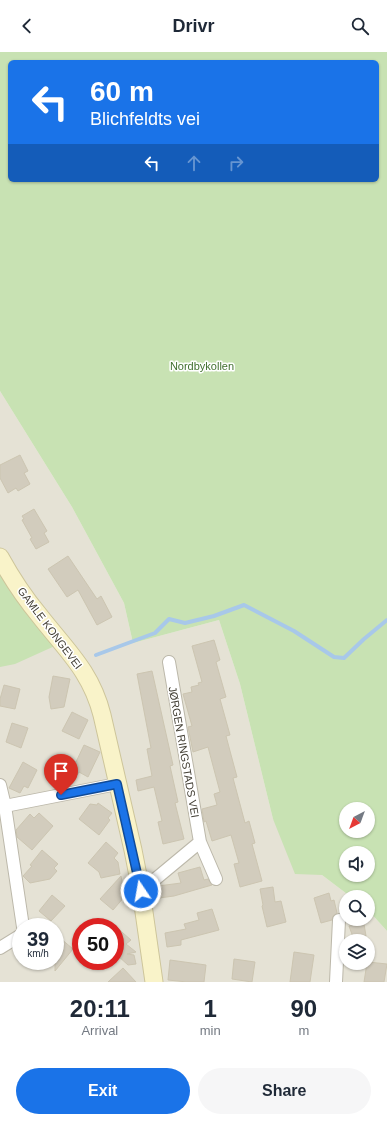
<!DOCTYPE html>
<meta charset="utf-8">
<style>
:root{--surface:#fff;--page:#f6f6f7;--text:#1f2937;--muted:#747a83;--accent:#1a73e8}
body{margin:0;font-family:Helvetica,sans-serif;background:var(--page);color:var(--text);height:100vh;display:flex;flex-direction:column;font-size:15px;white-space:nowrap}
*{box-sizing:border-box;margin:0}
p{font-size:13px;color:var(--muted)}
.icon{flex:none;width:22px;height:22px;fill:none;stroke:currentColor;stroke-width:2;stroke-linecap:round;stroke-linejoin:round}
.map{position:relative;height:930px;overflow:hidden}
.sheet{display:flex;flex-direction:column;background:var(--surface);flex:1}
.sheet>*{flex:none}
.hud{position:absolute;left:8px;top:8px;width:371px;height:122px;border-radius:6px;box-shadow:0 1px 3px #0004;background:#1a73e8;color:#fff;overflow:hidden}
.needle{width:26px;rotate:221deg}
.controls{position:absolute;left:339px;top:750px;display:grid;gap:8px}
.controls a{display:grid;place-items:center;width:36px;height:36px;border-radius:50%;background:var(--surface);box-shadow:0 1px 3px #0004;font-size:20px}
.speed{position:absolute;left:12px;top:866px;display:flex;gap:8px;font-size:20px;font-weight:700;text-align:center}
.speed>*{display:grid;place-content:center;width:52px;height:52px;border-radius:50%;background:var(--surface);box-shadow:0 1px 3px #0004;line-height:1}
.speed small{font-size:10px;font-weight:400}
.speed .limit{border:6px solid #d22;background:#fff;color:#111}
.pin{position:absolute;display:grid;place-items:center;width:34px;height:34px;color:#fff;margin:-41px -17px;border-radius:50% 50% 50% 0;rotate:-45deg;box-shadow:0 0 4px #0007}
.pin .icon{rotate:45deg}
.me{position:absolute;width:44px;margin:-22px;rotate:348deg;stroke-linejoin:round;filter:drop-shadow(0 0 3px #0008)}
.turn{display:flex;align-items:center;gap:14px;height:84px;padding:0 16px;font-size:18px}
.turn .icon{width:52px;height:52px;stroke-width:2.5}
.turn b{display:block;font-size:28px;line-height:34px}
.lanes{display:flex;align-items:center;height:38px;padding:0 16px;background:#0003;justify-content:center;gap:20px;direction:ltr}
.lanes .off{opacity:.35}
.eta{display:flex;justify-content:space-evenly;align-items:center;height:68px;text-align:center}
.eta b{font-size:24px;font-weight:800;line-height:28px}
.button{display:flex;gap:8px;margin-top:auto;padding:8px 16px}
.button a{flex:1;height:46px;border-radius:24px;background:var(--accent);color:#fff;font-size:16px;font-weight:800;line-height:46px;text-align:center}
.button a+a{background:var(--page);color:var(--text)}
header{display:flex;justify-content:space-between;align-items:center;height:52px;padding:0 16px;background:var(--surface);font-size:18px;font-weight:800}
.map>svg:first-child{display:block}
</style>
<header><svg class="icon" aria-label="back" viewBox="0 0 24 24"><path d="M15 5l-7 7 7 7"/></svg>Drivr<svg class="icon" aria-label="search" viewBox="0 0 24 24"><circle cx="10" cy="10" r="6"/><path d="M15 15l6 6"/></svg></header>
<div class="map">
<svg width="387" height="930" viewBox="0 0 387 930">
<rect width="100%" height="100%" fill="#f2f0e7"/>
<path fill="#e5e2d5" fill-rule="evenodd" d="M0,339L72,455L124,551L133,591L219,568L240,632L273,767L322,823L351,845H346V867H368V858L387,879V930H0ZM21,875H55V909H21ZM81,875H115V909H81ZM346,889H368V911H346Z"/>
<path fill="#c8e2b3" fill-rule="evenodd" d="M0,0H387V879L368,858V845H351L322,823L295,822L273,767L240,632L219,568L133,591L124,551L72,455L0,339ZM10,10H377V128H10ZM346,757H368V779H346ZM346,801H368V823H346Z
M0,514L57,593L15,612L0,615Z"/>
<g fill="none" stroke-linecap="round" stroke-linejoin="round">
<path stroke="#a8c8e9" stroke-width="4" d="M96,603L155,581L169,567L185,571L214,564L244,553L294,579L334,605L344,606L364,587L387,568"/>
</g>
<path fill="#d2ccbd" stroke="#ccc5b1" d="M20,403L28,419L24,421L30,432L18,439L16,436L8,441L0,426V413Z
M34,457L47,479L44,481L49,490L36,497L30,487L32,486L22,468L24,467L22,464Z
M68,504L97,547L101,544L112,565L97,573L78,538L67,545L48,517Z
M214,588L220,608L216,610L226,645L220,647L230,683L226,684L237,725L233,726L245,771L249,769L255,791L252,792L262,829L240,835L234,812L239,811L231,783L212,789L206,769L204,770L202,757L217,753L214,742L220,740L208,695L193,700L188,675L192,674L183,642L192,640L191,635L199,633L198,631L202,630L192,594Z
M152,619L173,713L170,714L178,750L175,751L184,787L163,792L158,770L162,769L154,735L138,739L136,728L152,724L147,697L151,696L137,622Z
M53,624L70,627L64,655L51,657L49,645Z
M4,633L20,637L15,657L0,654V647Z
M72,660L88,668L79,687L62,679Z
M12,671L28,676L21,696L6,690Z
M84,693L100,700L88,725L79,720L77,723L65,717L70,707L76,710Z
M23,710L37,718L28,736L24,734L20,741L9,736Z
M98,751L112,761L108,766L110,768L99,783L79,767L90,752L97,753Z
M39,761L53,774L32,798L17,785L16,778L30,762L34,766Z
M106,790L118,801L114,806L118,810L120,822L101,826L99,820L88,811Z
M42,798L58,812L54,816L57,819L50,827L30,831L23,824L32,814L30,813Z
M200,815L204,828L208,827L212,833L174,844L159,846L158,835V834L181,831L178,821Z
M121,824L125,844L113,858L100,847Z
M273,835L275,850L281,849L286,870L267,875L262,854L263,853L260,837Z
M329,841L331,849L334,848L337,861L333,864L332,868L321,871L314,846Z
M52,843L65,854L51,869L39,859Z
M212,857L219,878L181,888V893L167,895L165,881L186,877L184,872L199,868L197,861Z
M364,872L366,884L353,885L349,874Z
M115,874L131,888L126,892L136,900L127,902L134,903L136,912L128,913L117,903L115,905Z
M60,886L73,897L55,919V892Z
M294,900L314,903L310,930H290Z
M234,907L255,910L252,930L232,927Z
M170,908L206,913L204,930H187L168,928Z
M368,910L387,912L384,930H364L367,911H368Z
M123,916L136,930H108Z"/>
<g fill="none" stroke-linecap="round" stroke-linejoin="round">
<g stroke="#bcb8aa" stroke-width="14">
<path id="street" d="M0,733L5,754L23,875
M5,754L117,732
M200,790L216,827
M141,839L200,790L169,610
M0,896L21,883
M336,930L339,868"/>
</g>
<g stroke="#cdc59a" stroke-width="19">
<path id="secondary" d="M0,505C11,525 24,545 39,563C66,598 91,619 102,663L133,798L141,839L154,930"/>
</g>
<use href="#street" stroke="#fff" stroke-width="12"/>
<use href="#secondary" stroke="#f9f3c9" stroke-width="17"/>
</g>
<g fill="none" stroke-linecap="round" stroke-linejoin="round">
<g stroke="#114b97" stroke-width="10">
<path id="route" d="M61,743L117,732L141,839"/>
</g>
<use href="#route" stroke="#1a73e8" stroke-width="7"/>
</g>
<g text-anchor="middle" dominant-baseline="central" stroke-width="3" stroke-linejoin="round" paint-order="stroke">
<g font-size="11" fill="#41702f" stroke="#fff">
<text x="202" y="314">Nordbykollen</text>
</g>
<g font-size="11" fill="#444036" stroke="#fff">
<text transform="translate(50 576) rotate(53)">GAMLE KONGEVEI</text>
<text transform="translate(184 700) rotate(80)">JØRGEN RINGSTADS VEI</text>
</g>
</g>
</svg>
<div class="controls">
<a><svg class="needle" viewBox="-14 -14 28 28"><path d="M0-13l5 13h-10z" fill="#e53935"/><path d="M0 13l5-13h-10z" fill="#747a83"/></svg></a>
<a><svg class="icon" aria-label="sound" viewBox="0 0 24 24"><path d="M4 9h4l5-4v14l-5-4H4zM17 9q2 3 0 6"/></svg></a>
<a><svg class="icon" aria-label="search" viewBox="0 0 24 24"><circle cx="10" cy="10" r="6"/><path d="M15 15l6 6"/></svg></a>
<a><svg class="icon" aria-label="layers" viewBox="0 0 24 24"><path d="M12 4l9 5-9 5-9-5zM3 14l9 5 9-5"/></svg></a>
</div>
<div class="speed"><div>39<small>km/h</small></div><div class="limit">50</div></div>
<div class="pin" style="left:61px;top:743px;background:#d93025"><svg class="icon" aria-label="arrive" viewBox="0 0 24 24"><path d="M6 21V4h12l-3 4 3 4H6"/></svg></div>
<svg class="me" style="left:141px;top:839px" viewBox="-20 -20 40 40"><circle r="17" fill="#1a73e8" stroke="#fff" stroke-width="3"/><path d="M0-11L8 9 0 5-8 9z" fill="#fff"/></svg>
<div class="hud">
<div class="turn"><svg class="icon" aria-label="left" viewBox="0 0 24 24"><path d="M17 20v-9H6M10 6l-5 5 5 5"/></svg><div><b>60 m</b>Blichfeldts vei</div></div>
<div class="lanes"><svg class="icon" aria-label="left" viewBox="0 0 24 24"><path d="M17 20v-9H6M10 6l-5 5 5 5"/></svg><svg class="icon off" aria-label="ahead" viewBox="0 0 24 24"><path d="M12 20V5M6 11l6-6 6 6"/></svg><svg class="icon off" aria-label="right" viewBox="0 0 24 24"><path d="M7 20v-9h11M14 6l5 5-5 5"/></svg></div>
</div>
</div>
<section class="sheet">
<div class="eta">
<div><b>20:11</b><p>Arrival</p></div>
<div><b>1</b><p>min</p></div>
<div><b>90</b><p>m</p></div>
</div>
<div class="button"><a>Exit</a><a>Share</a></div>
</section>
